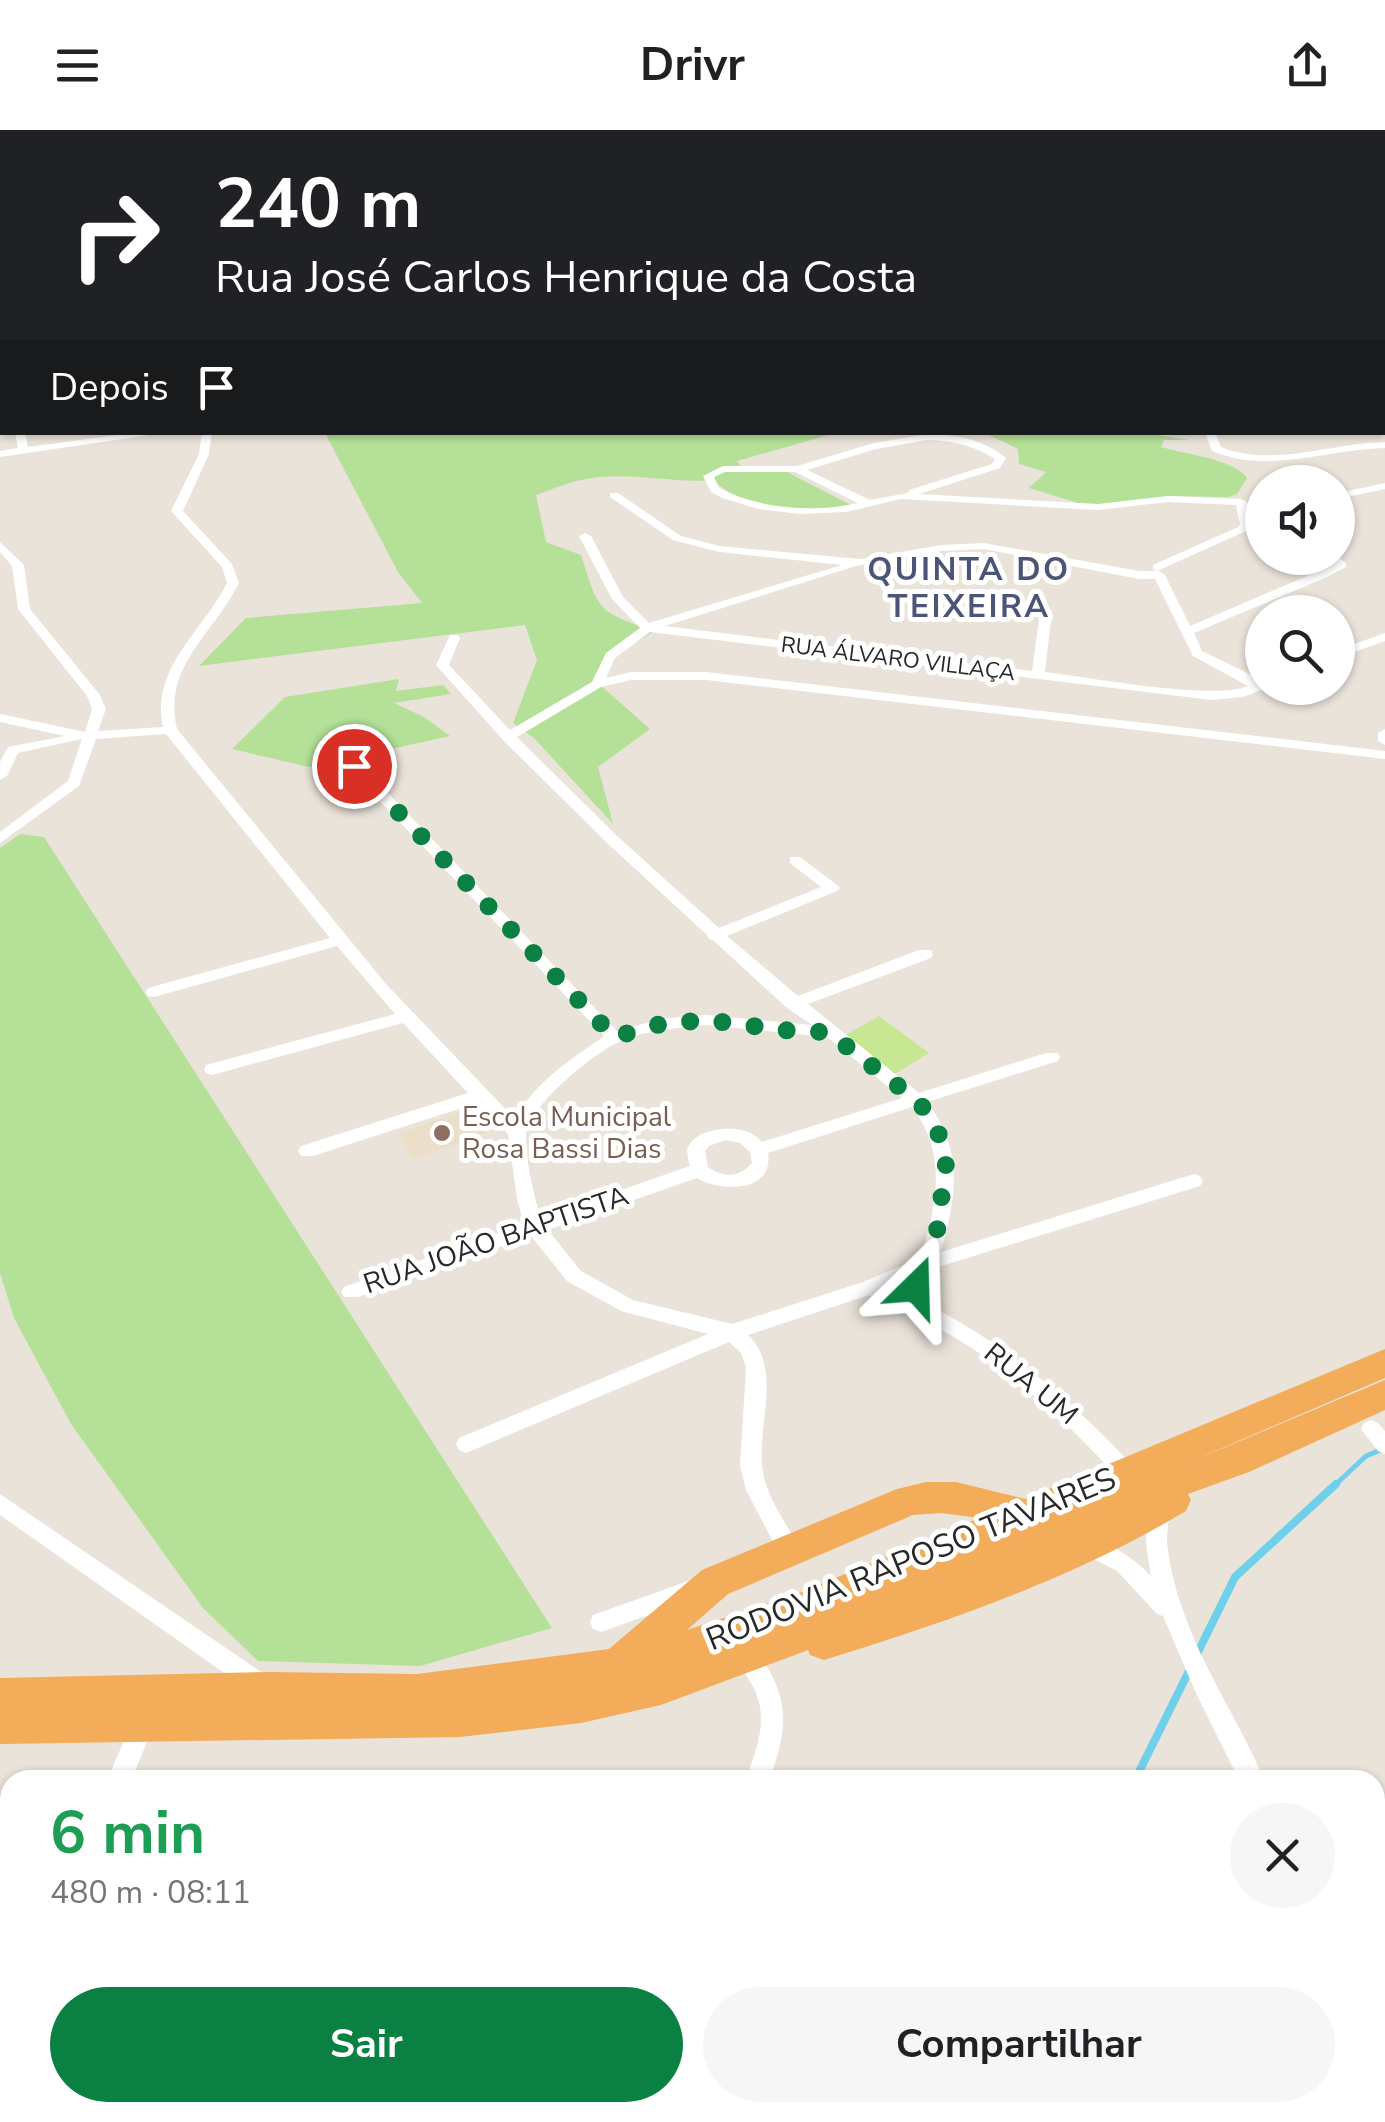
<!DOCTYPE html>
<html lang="pt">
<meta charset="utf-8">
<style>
:root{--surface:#fff;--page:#f6f6f6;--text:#202124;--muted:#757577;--accent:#0b8043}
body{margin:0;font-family:"Nunito Sans",sans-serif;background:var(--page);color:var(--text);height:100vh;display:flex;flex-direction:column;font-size:38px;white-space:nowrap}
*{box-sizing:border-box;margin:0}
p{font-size:32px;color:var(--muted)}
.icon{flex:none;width:55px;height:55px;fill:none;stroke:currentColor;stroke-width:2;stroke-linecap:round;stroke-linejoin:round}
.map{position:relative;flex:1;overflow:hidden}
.panel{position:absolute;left:0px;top:1640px;width:1385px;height:352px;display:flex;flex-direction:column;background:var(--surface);border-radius:30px 30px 0 0;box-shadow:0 2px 8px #0004}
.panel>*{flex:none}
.top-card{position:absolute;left:0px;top:0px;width:1385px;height:305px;box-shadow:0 2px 8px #0004;background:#202124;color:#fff;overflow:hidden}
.tools{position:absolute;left:1245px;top:335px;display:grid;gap:20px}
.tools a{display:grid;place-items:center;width:110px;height:110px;border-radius:50%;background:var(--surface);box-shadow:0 2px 8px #0004;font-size:50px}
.pin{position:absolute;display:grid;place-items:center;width:85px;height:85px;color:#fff;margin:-42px;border:5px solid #fff;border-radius:50%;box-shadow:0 2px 10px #0007}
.me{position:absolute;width:110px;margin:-55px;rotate:22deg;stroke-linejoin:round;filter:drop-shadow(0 0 8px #0008)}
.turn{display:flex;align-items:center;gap:35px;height:210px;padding:0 50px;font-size:45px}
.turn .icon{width:130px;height:130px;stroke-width:2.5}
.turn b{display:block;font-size:70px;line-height:85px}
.then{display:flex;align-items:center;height:95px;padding:0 50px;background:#0003;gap:20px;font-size:38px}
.round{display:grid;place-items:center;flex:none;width:105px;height:105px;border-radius:52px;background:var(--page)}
.headline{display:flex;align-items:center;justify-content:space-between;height:170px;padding:0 50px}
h1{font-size:60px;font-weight:700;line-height:75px;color:#1e9e55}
.action{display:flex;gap:20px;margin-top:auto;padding:20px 50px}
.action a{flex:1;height:115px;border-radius:60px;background:var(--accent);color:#fff;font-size:40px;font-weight:700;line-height:115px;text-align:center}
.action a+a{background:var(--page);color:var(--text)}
header{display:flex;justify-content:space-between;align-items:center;height:130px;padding:0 50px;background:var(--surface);font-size:45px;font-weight:700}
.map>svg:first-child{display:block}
</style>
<header><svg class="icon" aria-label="menu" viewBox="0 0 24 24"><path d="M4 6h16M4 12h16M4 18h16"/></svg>Drivr<svg class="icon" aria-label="share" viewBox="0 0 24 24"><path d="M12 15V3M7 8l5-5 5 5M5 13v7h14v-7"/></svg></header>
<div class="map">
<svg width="1385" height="1992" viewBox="0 0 1385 1992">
<rect width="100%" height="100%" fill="#eae3da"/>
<path fill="#ecdfc9" d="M471,978L486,1003L413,1030L398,1004Z"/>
<path fill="#b4e097" d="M1138,302L1190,310H1164L1161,317C1184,324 1234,329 1247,348L1237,364L1229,367L1168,366L1088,376L1029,358L1046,342L1019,334L1018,319L985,303Z
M325,303H836L737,331L743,340L787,342L851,375C813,383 742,381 714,350C671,354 624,340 581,350C566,353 551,360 536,365L546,412L581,425C599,482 597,481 654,501L612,527L599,554L650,599L598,637L613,694L534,608L513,593L537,530L525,495L199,536L246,488L422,473L398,442Z
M399,549L396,561L443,555L451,564L394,573L424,587L450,606L309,637L232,619L285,567Z
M20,704L44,707L552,1498L420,1536L258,1531L203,1478L71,1294L14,1188L0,1143V718Z"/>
<path fill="#c8e793" d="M879,886L929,923L893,945L842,907Z"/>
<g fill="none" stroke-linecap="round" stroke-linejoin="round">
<path stroke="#6fd0eb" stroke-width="5" d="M1333,1357L1366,1326L1385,1318"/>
<path stroke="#6fd0eb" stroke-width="8" d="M1198,1522L1235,1447L1336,1354
M1135,1650L1189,1541
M673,1992L690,1982"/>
<path fill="#fff" fill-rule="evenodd" d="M2,129V135L0,136V130Z
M1382,201H1385V207H1382Z
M0,204L2,205V211L0,210Z
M1382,242H1385V248H1382Z
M0,243H2V249H0Z
M1385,282V288L1382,289V283Z
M15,302H25L28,317L138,302H170L0,327V321L18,318Z
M202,302H212L209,324L183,381L232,434L239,453C213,505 162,536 177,599L386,854L515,989C536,951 569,931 604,906L349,639V633H359L617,901L661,889L706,885L812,895L787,878L714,811L709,809L707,805L605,711L503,610L436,535L450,505H458L460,508L449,535L510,600L592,552L606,523L640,498L612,469L579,406L585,403L591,406L623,467L649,493L842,435L719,422L673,410L610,367V363H618L681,406L719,416L860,429L942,415L984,413L1139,441H1159L1165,445L1190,496L1314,443L1302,433L1311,428H1324L1316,434L1323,439L1333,434L1327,428L1338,427L1346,433V437L1327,447L1194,503L1202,521L1262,550L1264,559L1243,567L1212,570L650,502L615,528L606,548L631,542H706L1385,621V629L706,550H631L601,557L517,607L616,705L719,798L821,757L790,733V727H800L837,755L840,758L837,761L727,806L798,866L919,820H931L933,824L931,828L808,874L919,963L1046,923H1058L1060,927L1058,931L927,972C965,1022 956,1066 941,1122L1194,1044L1200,1046L1203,1051L1200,1056L935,1138L929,1157L932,1177C1010,1217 1073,1272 1133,1336L1137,1342L1133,1348L1126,1351L1119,1348C1074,1301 1028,1254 973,1219C940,1197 904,1181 869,1165L748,1205C782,1237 758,1293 762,1335C764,1366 788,1394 801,1422L798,1429L790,1432L782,1429L746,1360L740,1336L746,1238L741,1223L729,1212L473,1320L466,1323L459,1320L456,1314L459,1308L708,1204L621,1181L567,1151L531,1106L358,1167H344L341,1162L344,1157L524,1094L517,1069L508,1004L477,973L313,1026H301L298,1021L301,1016L468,963L403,893L212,945L206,943L204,939L206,935L395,884L337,816L154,867L148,866L146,862L148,858L330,808L166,604L96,609L79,656L0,713V702L68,651L82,609L18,623L7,646L0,650V632L8,617L65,606L0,592V584L85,602L92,579L87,566L18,479L12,436L0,422V412L24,435L30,479L100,565L106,579L98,601L163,597C150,538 203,501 227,453L222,437L171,381L199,324ZM984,419L1139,449H1155L1193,526L1248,556C1215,571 1087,547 1045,542L1052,481L1046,477L1040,481L1032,541L665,496L856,436L942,421ZM706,895L827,907L902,968L762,1012C758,1008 753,1004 748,1002C732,995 693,998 687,1020C687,1021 689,1035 690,1036L541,1088C534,1066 525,1028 526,1005C528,976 597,920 623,910C649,900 678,898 706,895ZM912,977C948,1024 937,1076 920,1128L863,1152L732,1194L633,1170L581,1141L548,1100L697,1048C721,1062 774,1063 768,1023ZM725,1010L740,1013L750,1022L752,1033C739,1048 724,1048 708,1037L705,1021L709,1016ZM912,1147L911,1167L889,1157Z
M1205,302H1215L1221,317C1272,338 1331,313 1385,312V318C1327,319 1268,345 1212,321Z
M928,304C957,305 983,309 1006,328L1000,338L919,364L1098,374L1168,366L1241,369L1247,372L1252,394L1246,401L1157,441L1153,439V435L1238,397L1240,394L1236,375L1168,372L1098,380L901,369L846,382L800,384L758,379L722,368L711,362L703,346L723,336H797L874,313ZM928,310C954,311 972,315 995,329L992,334L909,360L908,363L870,370L807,340L876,319ZM725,342H795L858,373C815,383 759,379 719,358L714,347Z
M1385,353V359L1338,369V363Z
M1385,503V511L1338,528V520Z
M1385,599V615L1378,611V603Z
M1371,1290L1378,1293L1385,1301V1324L1378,1321L1361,1299L1364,1293Z
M0,1364L270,1548L274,1556L270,1564L262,1567L254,1564L0,1385Z
M1158,1370L1166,1372C1171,1385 1167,1398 1167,1411C1169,1434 1175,1458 1183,1480C1203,1540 1240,1592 1264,1650H1239L1195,1561L1163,1486L1157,1484L1117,1441L1082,1423L1079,1416L1082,1409L1090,1406C1114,1416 1133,1427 1151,1446C1147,1422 1142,1396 1150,1372Z
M691,1450L699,1453L702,1460L699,1467L601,1502L593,1499L590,1492L593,1485Z
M747,1516C758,1521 763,1529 769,1540C791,1578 784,1611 769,1650H745C756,1622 768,1592 756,1563C751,1550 741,1540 736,1527L739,1519Z
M143,1582L151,1585L155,1593L131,1650H107L135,1585Z
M1375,1882L1385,1887V1929L1375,1924Z
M10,1896V1942L0,1947V1901Z
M331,1982H378L373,1992H336Z
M572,1982H602L598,1992H568Z"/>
<path fill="#f2ac5a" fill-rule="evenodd" d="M1385,1219V1248L1185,1334L1385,1250V1280L1249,1342L1188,1364L1191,1370L1186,1381C1072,1449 950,1491 824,1530L810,1525L808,1520L661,1575L581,1593L460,1607L0,1614V1548L268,1542L417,1544L609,1519L702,1440L897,1359L926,1352H956L1025,1369ZM941,1383L979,1388L802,1462L687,1500L728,1464L913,1385Z"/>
</g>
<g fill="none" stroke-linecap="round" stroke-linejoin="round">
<path stroke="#0b8043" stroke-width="18" stroke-dasharray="0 32.4" d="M354,636L614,907L661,894L706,890L792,901L828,902L915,969L932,987L947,1026L937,1101L916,1157"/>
</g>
<circle fill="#8d6e63" stroke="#fff" stroke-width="4" cx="442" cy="1003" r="10"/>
<g text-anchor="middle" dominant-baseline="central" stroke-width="10" stroke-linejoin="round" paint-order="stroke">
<g font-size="22" fill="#282828" stroke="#fff">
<text transform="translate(898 529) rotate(7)">RUA ÁLVARO VILLAÇA</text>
</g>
<g font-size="28" fill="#785e54" stroke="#fff" text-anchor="start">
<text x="462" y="987">Escola Municipal<tspan x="462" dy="32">Rosa Bassi Dias</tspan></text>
</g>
<g font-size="28" fill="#282828" stroke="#fff">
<text transform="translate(496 1110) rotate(-19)">RUA JOÃO BAPTISTA</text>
<text transform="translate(1031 1254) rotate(39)">RUA UM</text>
</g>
<g font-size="32" font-weight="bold" letter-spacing="2.5" fill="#4a5577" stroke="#fff">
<text x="969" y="439">QUINTA DO<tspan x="969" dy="37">TEIXEIRA</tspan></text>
</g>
<g font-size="32" fill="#282828" stroke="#fff">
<text transform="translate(911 1429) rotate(-22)">RODOVIA RAPOSO TAVARES</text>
</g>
</g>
</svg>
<div class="tools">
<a><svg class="icon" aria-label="sound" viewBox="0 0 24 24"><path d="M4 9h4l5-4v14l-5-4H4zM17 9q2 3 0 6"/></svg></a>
<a><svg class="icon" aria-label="search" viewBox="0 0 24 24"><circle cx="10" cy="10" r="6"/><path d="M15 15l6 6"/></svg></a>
</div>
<div class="pin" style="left:354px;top:636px;background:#d93025"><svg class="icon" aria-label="arrive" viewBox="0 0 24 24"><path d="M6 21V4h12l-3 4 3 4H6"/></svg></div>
<svg class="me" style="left:916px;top:1157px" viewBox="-20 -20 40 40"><path d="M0-17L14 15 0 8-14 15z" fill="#0b8043" stroke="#fff" stroke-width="4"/></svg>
<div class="top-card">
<div class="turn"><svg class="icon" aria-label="right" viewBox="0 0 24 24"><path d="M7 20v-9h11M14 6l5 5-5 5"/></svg><div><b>240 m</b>Rua José Carlos Henrique da Costa</div></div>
<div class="then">Depois<svg class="icon" aria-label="arrive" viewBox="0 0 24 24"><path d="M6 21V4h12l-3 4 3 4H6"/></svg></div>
</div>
<section class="panel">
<div class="headline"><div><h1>6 min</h1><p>480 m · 08:11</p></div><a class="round"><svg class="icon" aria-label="close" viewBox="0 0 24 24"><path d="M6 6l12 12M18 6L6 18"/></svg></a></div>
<div class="action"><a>Sair</a><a>Compartilhar</a></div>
</section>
</div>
